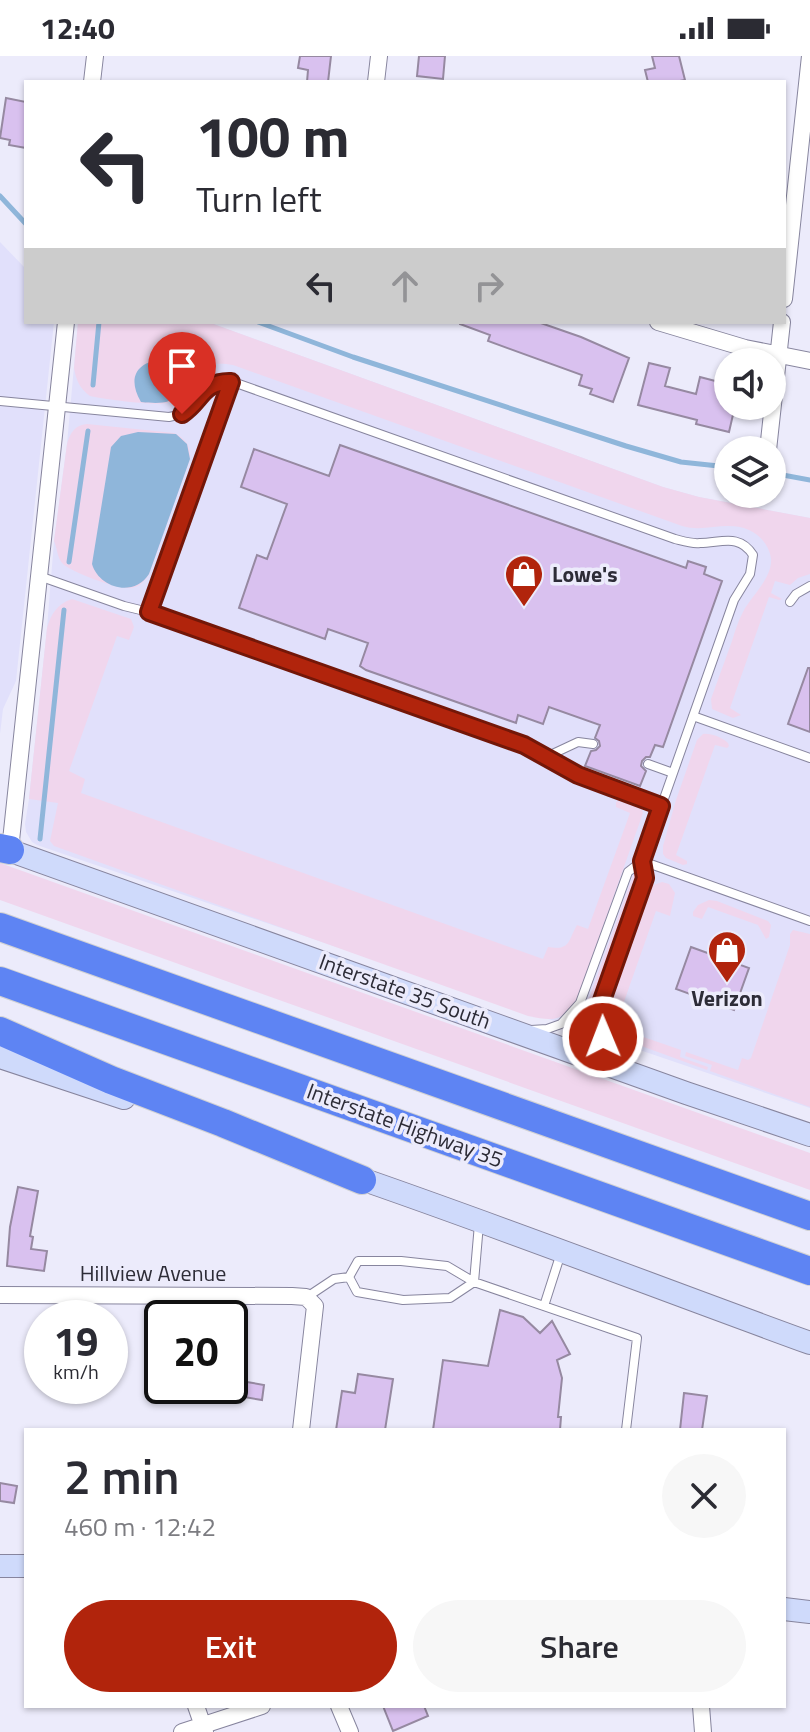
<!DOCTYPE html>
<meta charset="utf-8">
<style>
:root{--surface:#fff;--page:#f7f7f7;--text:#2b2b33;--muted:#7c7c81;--accent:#b1240c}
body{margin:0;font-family:"Titillium Web",sans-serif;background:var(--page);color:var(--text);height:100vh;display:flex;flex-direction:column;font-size:30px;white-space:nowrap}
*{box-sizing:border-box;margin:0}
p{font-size:26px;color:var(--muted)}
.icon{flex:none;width:44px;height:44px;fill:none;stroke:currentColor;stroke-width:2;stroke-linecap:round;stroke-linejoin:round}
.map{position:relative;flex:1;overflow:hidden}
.details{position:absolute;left:24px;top:1372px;width:762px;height:280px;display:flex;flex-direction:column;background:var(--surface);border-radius:0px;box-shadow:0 2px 6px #0004}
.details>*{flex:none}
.hud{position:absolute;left:24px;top:24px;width:762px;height:244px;border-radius:0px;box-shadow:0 2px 6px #0004;background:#fff;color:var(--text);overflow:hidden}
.buttons{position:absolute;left:714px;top:292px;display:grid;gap:16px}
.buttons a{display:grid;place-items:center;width:72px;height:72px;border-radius:50%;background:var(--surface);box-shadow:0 2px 6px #0004;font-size:40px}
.speed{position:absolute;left:24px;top:1244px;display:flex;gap:16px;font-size:40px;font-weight:700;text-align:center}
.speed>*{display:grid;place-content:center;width:104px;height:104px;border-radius:50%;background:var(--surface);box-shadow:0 2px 6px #0004;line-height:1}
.speed small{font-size:20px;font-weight:400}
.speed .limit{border:4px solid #111;border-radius:12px;background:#fff;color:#111}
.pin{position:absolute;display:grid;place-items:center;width:68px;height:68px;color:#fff;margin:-82px -34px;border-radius:50% 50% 50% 0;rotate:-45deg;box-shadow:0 0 8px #0007}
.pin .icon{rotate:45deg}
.me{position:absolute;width:88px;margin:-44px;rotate:359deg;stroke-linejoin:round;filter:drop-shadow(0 0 6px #0008)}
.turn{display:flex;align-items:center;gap:28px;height:168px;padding:0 40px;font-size:36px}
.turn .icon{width:104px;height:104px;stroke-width:2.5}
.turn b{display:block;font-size:56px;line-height:68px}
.lanes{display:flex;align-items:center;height:76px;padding:0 40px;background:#0003;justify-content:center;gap:40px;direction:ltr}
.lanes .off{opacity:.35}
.round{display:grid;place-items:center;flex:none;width:84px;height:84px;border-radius:42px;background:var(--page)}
.summary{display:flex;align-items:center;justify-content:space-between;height:136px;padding:0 40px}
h1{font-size:48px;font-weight:600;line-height:60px}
.action{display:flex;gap:16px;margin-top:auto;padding:16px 40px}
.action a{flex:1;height:92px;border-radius:48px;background:var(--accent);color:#fff;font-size:32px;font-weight:600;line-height:92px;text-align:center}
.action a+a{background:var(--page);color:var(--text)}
.status{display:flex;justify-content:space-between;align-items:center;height:56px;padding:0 40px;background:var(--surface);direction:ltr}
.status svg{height:22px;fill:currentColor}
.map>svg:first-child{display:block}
</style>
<div class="status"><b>12:40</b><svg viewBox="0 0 49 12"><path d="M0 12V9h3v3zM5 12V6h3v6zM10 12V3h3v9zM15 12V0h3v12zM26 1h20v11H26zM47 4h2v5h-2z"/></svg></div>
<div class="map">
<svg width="810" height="1676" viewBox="0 0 810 1676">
<rect width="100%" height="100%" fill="#ecebfb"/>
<path fill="#e1e0fb" d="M0,186L26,213V266H54L16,625L3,653L0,678Z
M78,266H208L663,431L699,441L810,462V1052L37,789L32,786L26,776L25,768L29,743L47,572L54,485L67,388Z"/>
<path fill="#f0d6ed" d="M78,266H208L663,431L699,441L810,462V518L798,522L790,529L775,525L771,537L782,543L779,544L769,541L730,652L741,659L733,662L712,653L711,643C718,624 725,604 732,585C735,575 738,565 743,556C751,540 773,522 771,502C769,489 760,479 749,474C726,464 705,477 682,470L233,309C187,300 196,338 166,347C155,350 103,343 90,340C80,333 76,324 74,312Z
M87,368L174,377C185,382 191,390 190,403L149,518C144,526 139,532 129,532C117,533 71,516 63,508C57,502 57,491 54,485L67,388C70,377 75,369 87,368Z
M72,543L131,563L134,571L129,584L117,580L69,715L85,723L81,737L543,903L548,891C571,895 568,884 577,869L588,873L630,757L616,751V746L618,745L642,753L643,757L578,941C563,967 553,965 528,960L54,790L50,785L58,747L29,743L47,572C51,558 57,548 72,543Z
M703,678C710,677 722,681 728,687L729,690L727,692L715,689L676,799L687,805V808L683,809L666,802L663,798V790L676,744L697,684Z
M0,807L810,1097V1134L0,844Z
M634,817H638L639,821L589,960L580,956L590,940Z
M662,826L669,828L675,837L670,860L656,855L620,957L633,963L629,976L681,994L680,1001L708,1011L707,1014L625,984L617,978L614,969L610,970L607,954L610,938L645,839L651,830Z
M709,844L717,845L768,865L771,869L769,881L766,883L758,869L708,851L702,863L693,860V856L698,849Z
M793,874L810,878V1051L710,1015L712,1009L685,1000L686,996L738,1014L742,1002L748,1004L751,1002L790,889V878Z"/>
<path fill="#8fb6da" d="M163,303L178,307L197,316C174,341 179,350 141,346C127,322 136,306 163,303Z
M138,376L176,378L187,388L190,403L149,518C134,542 99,532 92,508L111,391L121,380Z"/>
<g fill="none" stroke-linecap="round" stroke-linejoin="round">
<path stroke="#8fb6da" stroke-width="5" d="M0,140L26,168
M258,266L353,301L626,390L681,406L728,411
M93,329L99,266
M772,417L810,424
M69,506L88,375
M40,783L64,554"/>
</g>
<path fill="#d9c1ef" stroke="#9689a1" stroke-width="2" d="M300,0H331L328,26H307L308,14L298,12Z
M419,0H445L443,23L417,20Z
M652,0H679L685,24L675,26H648L645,14L655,12Z
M6,42L26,46V92L9,89L10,84L0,82Z
M460,266H538L581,281L629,302L613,346L590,338L592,333L579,329L582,319L488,285L490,279L460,268Z
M649,307L670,312L665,330L696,338L700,321L723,327L720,337L728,339V350H735L729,376L696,368L697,364L638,349Z
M340,389L686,512L688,505L706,511L704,518L722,525L663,691L655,689L650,701H646L642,705L641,710L646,715L640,730L585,710L591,695L596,694L600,690L599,685L595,682L600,669L549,651L543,668L518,659L516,667L366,614L360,610L368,587L328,573L325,583L239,552L257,499L267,503L287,448L241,431L254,393L329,420Z
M808,612H810V676L788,668Z
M691,891L749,912L734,954L676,933Z
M18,1131L38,1135L30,1180L33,1181L31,1193L47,1195L44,1215L7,1210L10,1171Z
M500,1254L523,1261L540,1277L552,1265L570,1298L557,1304L562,1322L558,1361H561L560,1374H433L443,1304L488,1310Z
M358,1318L393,1323L385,1374H336L342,1335L355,1337Z
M247,1326L264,1329L262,1344L244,1341Z
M684,1337L707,1340L702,1374H680Z
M0,1427L17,1430L14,1447L0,1445Z
M383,1650H424L428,1660L393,1675Z"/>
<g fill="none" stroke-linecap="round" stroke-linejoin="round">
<g stroke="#87859e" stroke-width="10">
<path id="service" d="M0,345L169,361C203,356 196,320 236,327L675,483C683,485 691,488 700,487C721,487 739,477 753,499L750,518L734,544L642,805L810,865
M39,520L124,550L161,559L524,689L582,721L661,750
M790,546L796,538L810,530
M149,556L231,326
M693,660L810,702
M546,701L578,686L593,688
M648,708L673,717
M531,974L547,973L561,968L580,947L628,816L642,805L645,822L603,940C595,967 602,990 624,1007
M479,1168L474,1226L450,1242L403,1244L357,1236L349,1221L358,1205H401L447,1210L474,1226L637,1282L626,1374
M307,1241L334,1223L349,1221
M544,1250L561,1197"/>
</g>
<g stroke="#87859e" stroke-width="18">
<path id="minor" d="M92,26L95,0
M376,26L379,0
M784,243L810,0
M658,266L745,292L810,305
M768,394L782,266
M10,794L66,266
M0,1239L292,1240L306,1241L315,1250L301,1374
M196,1650L205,1676
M339,1650L350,1676
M701,1650L703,1676
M182,1676L262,1650"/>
</g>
<g stroke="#87859e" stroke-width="24">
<path id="secondary" d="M0,791L686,1037L810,1079
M0,1001L124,1042
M350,1119C504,1172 656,1231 810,1287
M0,1510H26
M784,1553L810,1556"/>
</g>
<g stroke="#d1d1d3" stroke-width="30">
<path id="motorway" d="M0,792L10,794
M0,871L810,1160
M0,925L810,1215
M0,975L111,1024L223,1067L362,1124"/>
</g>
<use href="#service" stroke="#fff" stroke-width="8"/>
<use href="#minor" stroke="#fff" stroke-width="16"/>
<use href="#secondary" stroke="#cfdafb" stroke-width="22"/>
<use href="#motorway" stroke="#5e84f3" stroke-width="28"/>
</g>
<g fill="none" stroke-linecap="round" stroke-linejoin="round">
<g stroke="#731708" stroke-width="20">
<path id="route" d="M182,358C202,345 202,325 231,326L149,556L524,689L578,719L661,750L642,805L645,822L601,947L599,965L603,981"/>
</g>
<use href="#route" stroke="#b1240c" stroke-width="14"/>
</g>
<defs>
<g id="shop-pin" transform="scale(2)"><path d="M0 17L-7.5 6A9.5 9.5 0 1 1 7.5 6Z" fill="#b1240c" stroke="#ecebfb"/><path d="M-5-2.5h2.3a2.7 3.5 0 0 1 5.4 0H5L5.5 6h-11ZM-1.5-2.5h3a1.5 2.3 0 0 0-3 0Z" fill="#fff"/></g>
</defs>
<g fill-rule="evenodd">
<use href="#shop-pin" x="524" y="518"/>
<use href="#shop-pin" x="727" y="894"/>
</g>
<g text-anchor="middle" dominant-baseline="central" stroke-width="7" stroke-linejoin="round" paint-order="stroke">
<g font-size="22" font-weight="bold" fill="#2d2c37" stroke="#ecebfb" text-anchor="start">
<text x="552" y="518">Lowe's</text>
<text x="727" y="942" text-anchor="middle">Verizon</text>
</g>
<g font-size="22" fill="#2d2c37" stroke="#ecebfb">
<text transform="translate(405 935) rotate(20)">Interstate 35 South</text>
<text transform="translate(405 1069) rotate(20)">Interstate Highway 35</text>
<text x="153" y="1217">Hillview Avenue</text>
</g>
</g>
</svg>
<div class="buttons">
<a><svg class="icon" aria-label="sound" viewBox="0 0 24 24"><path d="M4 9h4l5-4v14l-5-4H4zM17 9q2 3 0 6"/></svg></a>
<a><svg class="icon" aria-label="layers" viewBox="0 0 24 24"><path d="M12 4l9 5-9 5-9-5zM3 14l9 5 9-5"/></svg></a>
</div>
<div class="speed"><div>19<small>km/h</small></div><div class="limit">20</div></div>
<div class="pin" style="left:182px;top:358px;background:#d93025"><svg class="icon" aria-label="arrive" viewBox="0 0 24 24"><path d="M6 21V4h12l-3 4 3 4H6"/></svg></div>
<svg class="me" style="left:603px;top:981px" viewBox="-20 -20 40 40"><circle r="17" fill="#b1240c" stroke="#fff" stroke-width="3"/><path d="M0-11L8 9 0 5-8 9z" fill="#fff"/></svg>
<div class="hud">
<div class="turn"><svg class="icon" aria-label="left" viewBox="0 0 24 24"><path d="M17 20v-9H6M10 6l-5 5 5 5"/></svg><div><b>100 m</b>Turn left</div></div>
<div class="lanes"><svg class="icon" aria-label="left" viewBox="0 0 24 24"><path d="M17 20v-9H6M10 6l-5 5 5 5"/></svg><svg class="icon off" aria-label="ahead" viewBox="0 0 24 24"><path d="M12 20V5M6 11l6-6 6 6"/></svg><svg class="icon off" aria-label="right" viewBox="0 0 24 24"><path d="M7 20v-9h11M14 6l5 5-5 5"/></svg></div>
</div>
<section class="details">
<div class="summary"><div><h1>2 min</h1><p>460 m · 12:42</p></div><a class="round"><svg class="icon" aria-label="close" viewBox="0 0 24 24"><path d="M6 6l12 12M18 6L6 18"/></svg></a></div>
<div class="action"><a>Exit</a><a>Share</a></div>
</section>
</div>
